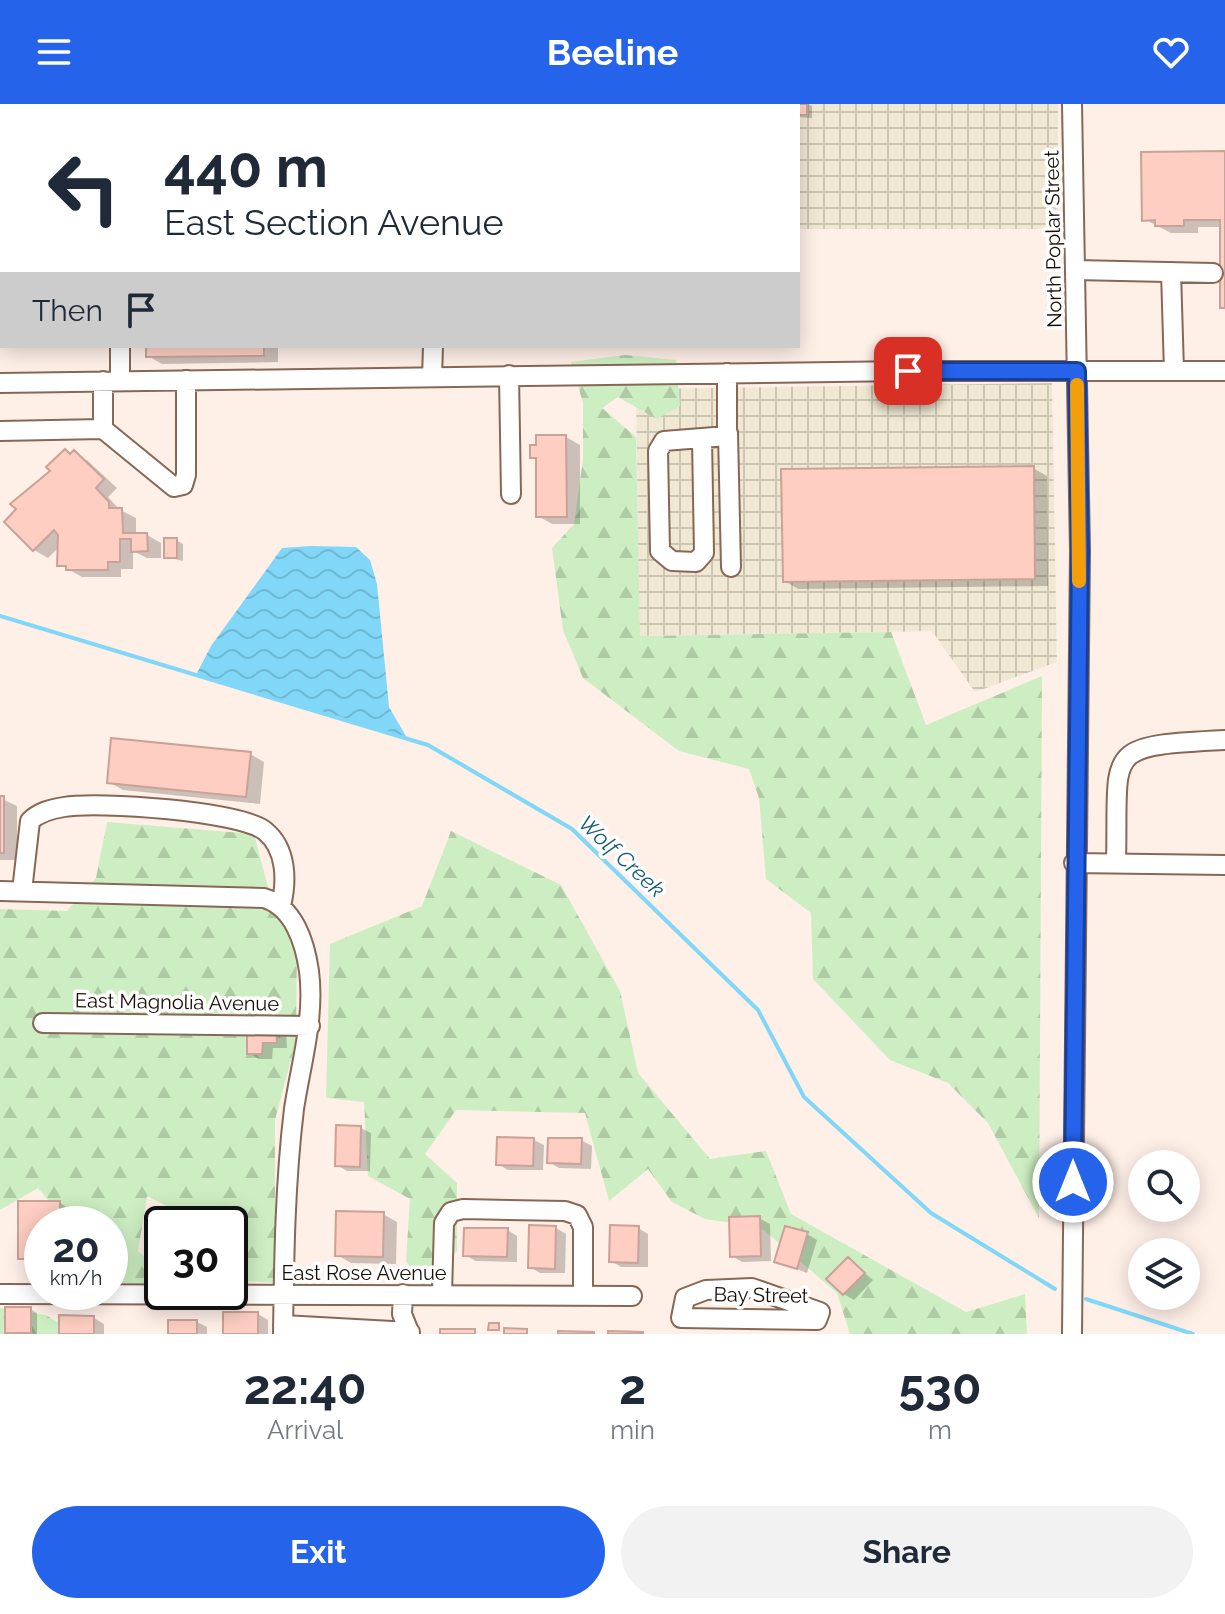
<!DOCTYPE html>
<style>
:root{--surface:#fff;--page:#f2f2f3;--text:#1f2937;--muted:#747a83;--accent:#2563eb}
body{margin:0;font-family:Raleway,sans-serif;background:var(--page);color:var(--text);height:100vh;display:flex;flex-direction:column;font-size:30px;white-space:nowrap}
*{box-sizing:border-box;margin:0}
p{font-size:26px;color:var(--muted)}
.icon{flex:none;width:44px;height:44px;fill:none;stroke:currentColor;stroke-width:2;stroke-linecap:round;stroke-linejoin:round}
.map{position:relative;height:1230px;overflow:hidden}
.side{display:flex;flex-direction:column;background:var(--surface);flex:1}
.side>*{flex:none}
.top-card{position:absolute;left:0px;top:0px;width:800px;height:244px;box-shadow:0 4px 20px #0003;background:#fff;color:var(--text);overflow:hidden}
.buttons{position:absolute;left:1128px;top:1046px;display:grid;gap:16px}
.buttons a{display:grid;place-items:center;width:72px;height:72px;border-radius:50%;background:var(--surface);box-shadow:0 4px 20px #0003;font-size:40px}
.speed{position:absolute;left:24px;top:1102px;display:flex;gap:16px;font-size:40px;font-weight:700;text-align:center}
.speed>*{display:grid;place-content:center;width:104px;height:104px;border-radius:50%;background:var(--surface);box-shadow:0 4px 20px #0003;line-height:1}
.speed small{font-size:20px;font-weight:400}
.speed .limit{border:4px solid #111;border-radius:12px;background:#fff;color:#111}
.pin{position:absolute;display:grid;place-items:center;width:68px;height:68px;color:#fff;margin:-34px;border-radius:16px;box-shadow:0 4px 12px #0006}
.me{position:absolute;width:88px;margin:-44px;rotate:0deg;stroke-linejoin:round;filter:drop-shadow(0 0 6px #0008)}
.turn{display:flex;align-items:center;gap:28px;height:168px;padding:0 32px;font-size:36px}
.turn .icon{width:104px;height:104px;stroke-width:2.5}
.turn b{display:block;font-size:56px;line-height:68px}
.then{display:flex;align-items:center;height:76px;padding:0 32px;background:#0003;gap:16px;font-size:30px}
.eta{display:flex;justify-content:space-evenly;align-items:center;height:136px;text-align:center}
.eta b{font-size:48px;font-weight:700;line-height:56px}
.primary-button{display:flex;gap:16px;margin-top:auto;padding:16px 32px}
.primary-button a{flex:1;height:92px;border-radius:48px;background:var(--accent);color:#fff;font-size:32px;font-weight:700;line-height:92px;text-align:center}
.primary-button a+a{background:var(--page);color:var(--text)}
header{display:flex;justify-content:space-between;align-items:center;height:104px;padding:0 32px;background:var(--accent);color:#fff;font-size:36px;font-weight:700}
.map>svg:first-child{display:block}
</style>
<header><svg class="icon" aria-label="menu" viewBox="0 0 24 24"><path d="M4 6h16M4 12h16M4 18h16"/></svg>Beeline<svg class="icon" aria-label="heart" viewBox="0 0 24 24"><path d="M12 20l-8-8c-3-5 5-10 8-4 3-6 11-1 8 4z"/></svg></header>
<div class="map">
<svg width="1225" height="1230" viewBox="0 0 1225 1230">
<defs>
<pattern id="industrial-grid" width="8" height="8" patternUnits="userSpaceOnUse" patternTransform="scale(2)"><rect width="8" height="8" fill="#f1e8d3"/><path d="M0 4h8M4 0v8" fill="none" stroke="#cec6b4"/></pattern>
<pattern id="forest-firs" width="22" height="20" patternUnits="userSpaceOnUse" patternTransform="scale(2)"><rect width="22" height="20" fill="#cdeec2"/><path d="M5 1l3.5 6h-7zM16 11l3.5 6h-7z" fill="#afcba5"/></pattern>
<pattern id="water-waves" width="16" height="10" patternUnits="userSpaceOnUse" patternTransform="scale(2)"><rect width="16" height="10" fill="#80d7f7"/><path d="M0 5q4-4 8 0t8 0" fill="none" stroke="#6eb7d2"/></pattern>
</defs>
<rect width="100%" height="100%" fill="#feefe7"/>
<path fill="url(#industrial-grid)" d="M458,0H1058V125H798V2Z
M1052,279L1057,558L975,588L932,527L639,532L636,285Z"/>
<path fill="url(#forest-firs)" d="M625,251L676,256L680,302L657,315L618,293L602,304L636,333L640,532L891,528L926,621L1042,572L1039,1114L988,1019L948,979L890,956L813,875L811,809L766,775L759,694L749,665L679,647L583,574L563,526L552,444L574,420L583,355V299L571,258Z
M107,718L254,730L268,783L297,844L296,937L275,1016V1179L230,1176V1120H203L147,1092L138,1147L162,1167V1179L119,1182L110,1171V1120H68L38,1084L0,1106V805L67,807L96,774Z
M451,727L561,781L620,887L638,969L710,1055L766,1047L791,1110L966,1208L1025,1190L1027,1230H850L837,1189L760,1123L705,1115L672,1098L648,1065L609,1097L585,1009L456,1006L425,1050L457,1079V1147L422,1182L406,1157L410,1095L368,1072L364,998L326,994L330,840L422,802Z
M0,1204L46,1211L76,1230H0Z"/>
<path fill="url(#water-waves)" d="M311,442L356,443L370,456L377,480L389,603L407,634L196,571L211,542L282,444Z"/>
<path fill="#0003" d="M785,0H808L812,2V14L798,13V2Z
M1225,49V205L1222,123H1198V129H1171L1144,115Z
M148,242H358L278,243V258L162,260L148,252Z
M566,333L580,341V420H552L538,412V357L532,353Z
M75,349L88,357L117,384L108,393L120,406L136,414V431H147L161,439V454H147L133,447V465H121V473H82L59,460L60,442L48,454L34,446L19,405L13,400L27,386L31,388Z
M1033,364L1047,372L1048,482L798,485L785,477Z
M176,436L183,440V457L166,453Z
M250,650L264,658L260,700L123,686L109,678Z
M0,694L17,702V756H0Z
M257,915L286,928L287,944H273L272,955H259L249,949Z
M361,1024L371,1029L370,1067H347L337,1061Z
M534,1036L544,1041L543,1066H508L498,1060Z
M581,1036L592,1042L591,1065L559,1064L549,1058Z
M20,1099H60L73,1107V1120H42V1162L20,1154Z
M383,1110L397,1118L396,1160L351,1159L337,1151Z
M759,1114L770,1120L771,1157L742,1158L732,1152Z
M556,1124L566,1130L565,1169H540L530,1163Z
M638,1124L648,1130V1163H621L611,1157Z
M507,1126L517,1132V1158L476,1157L465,1151Z
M807,1130L817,1136L807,1169L776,1157Z
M849,1156L873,1176L854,1196L844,1190Z
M30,1205L37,1209V1230L7,1228Z
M258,1210L268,1216V1230H225Z
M94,1214L104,1220V1230H61Z
M197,1218L207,1223V1230H170Z"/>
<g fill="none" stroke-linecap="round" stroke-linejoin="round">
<path stroke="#80d7f7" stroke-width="4" d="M0,512L428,641L572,725L758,906L804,993L931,1109L1055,1185
M1086,1195L1193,1230"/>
</g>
<path fill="#fdcec1" stroke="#c9a298" stroke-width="2" d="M674,0H757V2H674Z
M783,0H807V11H798V2Z
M1225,47V204H1220V116H1184V122H1155V116L1142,117L1141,48Z
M146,242H264V252L146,253Z
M536,331H566L567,413H536V354H530V341H536Z
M65,345L70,350L74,346L104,375L96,384L109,398V404H122L123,429H147L148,447L131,448V435H120V458H108V466H66V462H57L58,431L54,426L33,447L4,418L16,405L10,400L50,367L46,363Z
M1034,362L1035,475L783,478L781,365Z
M164,434H177V454H164Z
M111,634L251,648L246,693L107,679Z
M0,692H4V749H0Z
M247,913L276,920L277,939H263L262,950H247Z
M336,1021L361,1022L360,1063L335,1062Z
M497,1033L534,1034L533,1062L496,1061Z
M548,1034H582L581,1060L547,1059Z
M18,1097H60V1120H42V1155H18Z
M336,1107L384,1108L383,1153L335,1152Z
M760,1112L761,1152L730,1153L729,1113Z
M529,1121L556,1122L555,1165L528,1164Z
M610,1121L639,1122L638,1159L609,1158Z
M785,1122L808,1128L797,1165L774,1158Z
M148,1123H162V1150H147Z
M464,1124H508L507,1153L463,1152Z
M848,1153L865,1169L843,1191L826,1175Z
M5,1203H31V1229H5Z
M223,1208H258V1230H223Z
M59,1211L94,1212V1230H59Z
M168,1216H197V1230H168Z
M489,1219H499V1226H488Z
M504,1224L527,1225V1230H504Z
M440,1225H475V1230H440Z
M558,1227L594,1228V1230H558Z
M608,1227L643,1228V1230H608Z"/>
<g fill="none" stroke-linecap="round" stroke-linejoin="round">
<g stroke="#876756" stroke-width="22">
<path id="minor" d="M631,0V2
M438,2V0
M0,65H2
M1075,166L1213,169
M1171,168L1174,267
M509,271L511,390
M432,273L433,242
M103,277V325
M120,277V242
M0,279L908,267H1225
M0,327L103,325L174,383L183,381L186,371V276
M728,329L731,463
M702,335L704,449L696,458L672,457L660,447L658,347L664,337L727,332V269
M1074,759L1225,761
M1116,759C1119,644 1100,642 1225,636
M0,787L264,794C294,803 305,839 309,867C315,914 301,959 294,1005C285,1079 284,1156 283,1230
M22,787L30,717C39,708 51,705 64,703C98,697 240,707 265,727C287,745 287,777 281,802
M43,919L310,922
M752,1184L820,1208L817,1216L681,1214L685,1194L706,1186Z
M0,1190L632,1192
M403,1190L402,1210L410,1230
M442,1190L444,1119L451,1108L463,1105L565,1107L577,1111L583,1123V1192
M283,1221L410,1228
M1072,1230L1080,447L1072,0"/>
</g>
<use href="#minor" stroke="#fff" stroke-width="18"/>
</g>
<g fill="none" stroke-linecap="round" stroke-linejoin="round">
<g stroke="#184099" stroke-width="20">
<path id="route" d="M908,267H1077L1080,447L1073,1078"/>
</g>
<use href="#route" stroke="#2563eb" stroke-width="14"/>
<path stroke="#f59e0b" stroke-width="14" d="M1077,281L1079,477"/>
</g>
<g text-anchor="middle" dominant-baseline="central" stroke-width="7" stroke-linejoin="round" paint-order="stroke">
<g font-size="20" fill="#180d06" stroke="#fff">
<text transform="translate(1053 135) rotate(-91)">North Poplar Street</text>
<text transform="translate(177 898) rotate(1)">East Magnolia Avenue</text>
<text x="364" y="1169">East Rose Avenue</text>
<text transform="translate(761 1191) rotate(1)">Bay Street</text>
</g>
<g font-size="22" font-style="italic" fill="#165c72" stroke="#fff">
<text transform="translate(622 752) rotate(43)">Wolf Creek</text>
</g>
</g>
</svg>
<div class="buttons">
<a><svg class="icon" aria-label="search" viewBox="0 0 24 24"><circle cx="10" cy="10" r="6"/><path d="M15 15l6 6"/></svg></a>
<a><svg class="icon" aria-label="layers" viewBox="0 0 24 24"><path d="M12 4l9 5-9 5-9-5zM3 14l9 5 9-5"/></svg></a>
</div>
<div class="speed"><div>20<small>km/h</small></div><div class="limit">30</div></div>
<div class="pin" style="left:908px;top:267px;background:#d93025"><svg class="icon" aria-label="arrive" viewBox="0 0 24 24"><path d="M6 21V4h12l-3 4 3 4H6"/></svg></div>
<svg class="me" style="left:1073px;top:1078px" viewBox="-20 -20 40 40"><circle r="17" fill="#2563eb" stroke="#fff" stroke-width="3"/><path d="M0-11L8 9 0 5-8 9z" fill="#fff"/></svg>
<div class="top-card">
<div class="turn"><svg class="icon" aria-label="left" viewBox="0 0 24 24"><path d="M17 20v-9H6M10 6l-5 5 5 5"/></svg><div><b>440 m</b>East Section Avenue</div></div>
<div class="then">Then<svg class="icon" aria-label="arrive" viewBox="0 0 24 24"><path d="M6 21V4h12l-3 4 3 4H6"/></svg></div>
</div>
</div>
<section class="side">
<div class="eta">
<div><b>22:40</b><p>Arrival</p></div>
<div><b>2</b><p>min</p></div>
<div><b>530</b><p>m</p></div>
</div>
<div class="primary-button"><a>Exit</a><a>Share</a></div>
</section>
